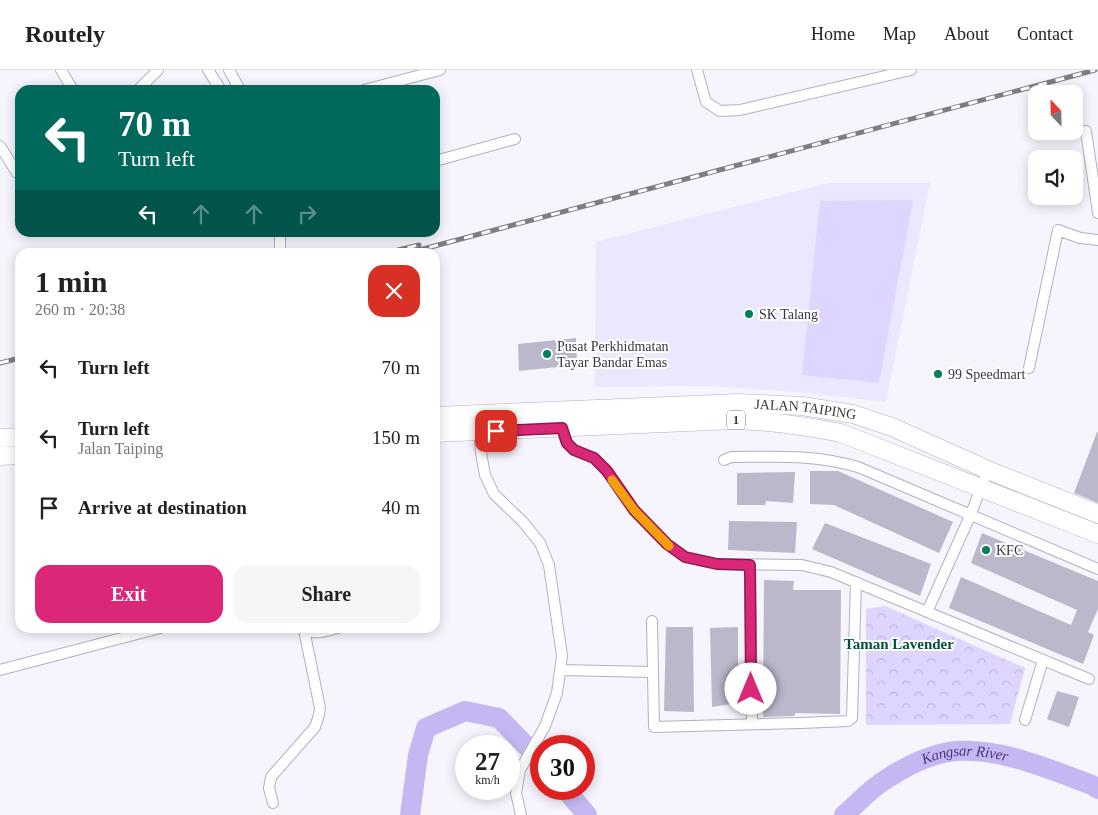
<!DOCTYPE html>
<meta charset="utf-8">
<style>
:root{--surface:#fff;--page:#f6f6f6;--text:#222;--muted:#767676;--line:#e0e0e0;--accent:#db2777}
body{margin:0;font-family:Georgia,serif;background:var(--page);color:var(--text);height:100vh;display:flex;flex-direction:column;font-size:19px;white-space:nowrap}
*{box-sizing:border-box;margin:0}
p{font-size:16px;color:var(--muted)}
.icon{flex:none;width:28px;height:28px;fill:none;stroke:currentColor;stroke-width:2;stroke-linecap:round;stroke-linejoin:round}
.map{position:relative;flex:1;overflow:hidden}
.side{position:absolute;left:15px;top:178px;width:425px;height:385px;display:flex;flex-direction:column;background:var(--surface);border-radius:15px;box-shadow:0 2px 12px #0003}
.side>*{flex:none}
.top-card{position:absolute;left:15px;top:15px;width:425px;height:152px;border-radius:15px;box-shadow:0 2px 12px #0003;background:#00695c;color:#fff;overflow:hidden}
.needle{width:32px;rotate:338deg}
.buttons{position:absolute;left:1028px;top:15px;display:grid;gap:10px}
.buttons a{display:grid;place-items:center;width:55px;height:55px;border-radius:10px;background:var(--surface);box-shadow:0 2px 12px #0003;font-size:25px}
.speed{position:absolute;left:455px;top:665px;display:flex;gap:10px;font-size:25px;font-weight:700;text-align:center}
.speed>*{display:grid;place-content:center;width:65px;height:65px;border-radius:50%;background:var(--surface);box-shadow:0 2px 12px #0003;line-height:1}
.speed small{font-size:12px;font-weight:400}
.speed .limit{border:8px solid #d22;background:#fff;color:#111}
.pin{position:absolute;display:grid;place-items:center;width:42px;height:42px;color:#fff;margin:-21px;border-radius:10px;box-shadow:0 2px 8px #0006}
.me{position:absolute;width:55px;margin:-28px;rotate:0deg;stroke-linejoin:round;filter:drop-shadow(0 0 4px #0008)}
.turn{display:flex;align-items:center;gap:18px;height:105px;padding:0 20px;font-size:22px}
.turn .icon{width:65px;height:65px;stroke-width:2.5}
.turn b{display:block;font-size:35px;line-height:42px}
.lanes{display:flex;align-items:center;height:48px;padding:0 20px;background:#0003;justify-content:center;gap:25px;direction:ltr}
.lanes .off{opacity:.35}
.round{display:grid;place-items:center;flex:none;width:52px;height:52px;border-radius:15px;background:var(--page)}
.head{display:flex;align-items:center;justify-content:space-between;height:85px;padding:0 20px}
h1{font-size:30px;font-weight:600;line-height:38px}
.primary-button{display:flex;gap:10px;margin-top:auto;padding:10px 20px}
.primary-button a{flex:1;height:58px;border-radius:15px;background:var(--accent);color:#fff;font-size:20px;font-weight:600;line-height:58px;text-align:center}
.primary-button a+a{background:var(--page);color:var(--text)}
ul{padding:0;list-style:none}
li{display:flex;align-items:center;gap:15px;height:70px;padding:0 20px}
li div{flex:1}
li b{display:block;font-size:19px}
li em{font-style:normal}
header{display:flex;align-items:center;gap:30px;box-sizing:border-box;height:70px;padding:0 25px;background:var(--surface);border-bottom:1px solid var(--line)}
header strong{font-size:24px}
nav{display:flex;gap:28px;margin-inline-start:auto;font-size:18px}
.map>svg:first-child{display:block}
</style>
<header>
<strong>Routely</strong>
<nav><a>Home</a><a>Map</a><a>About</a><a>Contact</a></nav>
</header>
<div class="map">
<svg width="1098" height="745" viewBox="0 0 1098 745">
<defs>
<pattern id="park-crowns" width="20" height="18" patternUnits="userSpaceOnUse" patternTransform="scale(1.25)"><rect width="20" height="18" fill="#ded6fe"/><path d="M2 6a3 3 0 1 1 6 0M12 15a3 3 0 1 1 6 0" fill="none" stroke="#bfb8db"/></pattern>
</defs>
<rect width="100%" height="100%" fill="#f6f4fd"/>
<path fill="#ebe7fe" d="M829,113H930L886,332L787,321L708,316L595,317L596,172Z"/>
<path fill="#ded6fe" d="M913,130L879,313L802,305L820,131Z"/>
<path fill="url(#park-crowns)" d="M885,536L1025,598L1010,654L866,655V539Z"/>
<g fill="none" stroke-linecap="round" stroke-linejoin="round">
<g stroke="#c5b8f2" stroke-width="20">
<path d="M565,719L587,745"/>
<path d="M410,745L418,685L426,658L465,641L499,648L541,691"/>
<path id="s1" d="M844,745C857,734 870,719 885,710C903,698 926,686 948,682C995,675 1049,699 1092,715L1098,719"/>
</g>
</g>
<path fill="#bcb8cc" d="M576,268L577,295L519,301L518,274Z
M1097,362H1098V433L1074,423Z
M810,401H838L953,452L939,483L834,435L810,434Z
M795,402L793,433L766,431L765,435H737V403Z
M729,451L797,452L795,483L728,480Z
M825,453L931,494L920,526L812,479Z
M982,463L1098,511V539L1088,562L1094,565L1083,594L949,538L961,507L1071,555L1077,540L971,493Z
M764,510L794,511L793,520H841L840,644L795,643V646L763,647Z
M666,557H693L694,642L664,641Z
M738,557V633L712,637L710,558Z
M1057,621L1079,627L1069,657L1047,649Z"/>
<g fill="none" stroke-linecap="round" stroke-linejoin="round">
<g stroke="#b3afc4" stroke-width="12">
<path id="minor" d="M61,0L73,20
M208,0L221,20
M229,0L240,20
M697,0L706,32L720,41L740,40L911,0
M138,20L158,0
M364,20L440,0
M1086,61L1098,143
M0,76L17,103H20
M435,91L515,69
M280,162V182
M1029,298L1058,160L1080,168L1098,170
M479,357L481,383L485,405L494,424L523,452L540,473L549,495L562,586L557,623L545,656L520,700L516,723L521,745
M561,358L567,373L574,380L594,388L607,401L634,440L667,474L685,487L717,494L802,495L831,502L1089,609
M724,390L731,387C777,387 814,384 858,397L1098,499
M750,495L752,654
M927,542L970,446L988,400
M652,551L654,657L801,653L848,651L852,648L856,512
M301,558C313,566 326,561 338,558
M0,600L160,558
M560,600L652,602
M1025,650L1043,590
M273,733L269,718L271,707L315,657L319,645L320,638L304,560"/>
</g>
<g stroke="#b3afc4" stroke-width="19">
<g id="trunk">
<path id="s2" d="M435,346L738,333L802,336L853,344L892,357L988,400L1098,444"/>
<path d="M435,363L735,350C771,351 805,356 841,363L1098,464"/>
<path d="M0,368L20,367"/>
<path d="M0,386L20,385"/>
</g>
</g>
<use href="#minor" stroke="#fff" stroke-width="10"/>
<use href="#trunk" stroke="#fff" stroke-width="18"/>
<g stroke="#7e7c85" stroke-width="5">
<path id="rail" d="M390,182L419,175
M412,182L1095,0
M0,293L20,288"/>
</g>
<use href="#rail" stroke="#fff" stroke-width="3" stroke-dasharray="9" stroke-linecap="butt"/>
</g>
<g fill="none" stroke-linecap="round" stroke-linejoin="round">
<g stroke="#8e194d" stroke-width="12">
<path id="route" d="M496,361L562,358L567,373L574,380L594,388L607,401L634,440L667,474L685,487L717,494L750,495L751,619"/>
</g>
<use href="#route" stroke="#db2777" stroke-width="9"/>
<path stroke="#f59e0b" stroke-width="9" d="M612,410L634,440L669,476"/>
</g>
<g fill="#027e5d" stroke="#fff" stroke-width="2">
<circle cx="749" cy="244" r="5"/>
<circle cx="547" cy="284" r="5"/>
<circle cx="938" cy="304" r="5"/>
<circle cx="986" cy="480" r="5"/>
</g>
<g text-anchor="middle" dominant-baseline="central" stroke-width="4" stroke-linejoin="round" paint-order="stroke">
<rect fill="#fff" stroke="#747279" stroke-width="1" x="727" y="340.5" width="18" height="19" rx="4"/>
<g font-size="12" font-weight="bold" fill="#38363f">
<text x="736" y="350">1</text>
</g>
<g font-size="14" fill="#38363f" stroke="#fff" text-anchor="start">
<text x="759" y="244">SK Talang</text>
<text x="557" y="276">Pusat Perkhidmatan<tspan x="557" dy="16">Tayar Bandar Emas</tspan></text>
<text x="948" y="304">99 Speedmart</text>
<text x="996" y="480">KFC</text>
</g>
<g font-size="14" fill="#38363f" stroke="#fff">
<text stroke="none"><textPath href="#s2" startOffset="371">JALAN TAIPING</textPath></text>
</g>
<g font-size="15" font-weight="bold" fill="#01523b" stroke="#fff">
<text x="899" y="574">Taman Lavender</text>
</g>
<g font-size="15" font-style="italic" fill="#4c377c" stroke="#fff">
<text stroke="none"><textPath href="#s1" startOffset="140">Kangsar River</textPath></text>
</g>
</g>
</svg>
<div class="buttons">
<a><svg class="needle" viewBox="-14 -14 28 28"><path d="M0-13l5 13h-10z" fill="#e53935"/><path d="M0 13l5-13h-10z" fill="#767676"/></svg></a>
<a><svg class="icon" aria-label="sound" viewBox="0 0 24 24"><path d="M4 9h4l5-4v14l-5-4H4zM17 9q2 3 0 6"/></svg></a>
</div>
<div class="speed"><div>27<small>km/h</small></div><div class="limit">30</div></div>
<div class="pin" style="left:496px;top:361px;background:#d93025"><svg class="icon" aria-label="arrive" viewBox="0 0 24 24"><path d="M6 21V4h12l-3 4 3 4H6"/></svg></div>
<svg class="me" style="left:751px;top:619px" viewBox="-20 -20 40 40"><circle r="19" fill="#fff"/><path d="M0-13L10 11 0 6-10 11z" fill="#db2777"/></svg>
<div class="top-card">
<div class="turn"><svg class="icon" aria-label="left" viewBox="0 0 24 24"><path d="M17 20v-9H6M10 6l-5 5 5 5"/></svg><div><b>70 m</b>Turn left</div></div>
<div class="lanes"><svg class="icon" aria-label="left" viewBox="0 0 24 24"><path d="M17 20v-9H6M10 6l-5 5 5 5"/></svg><svg class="icon off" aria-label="ahead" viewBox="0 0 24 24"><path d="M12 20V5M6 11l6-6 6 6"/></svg><svg class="icon off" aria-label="ahead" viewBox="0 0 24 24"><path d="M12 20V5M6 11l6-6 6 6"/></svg><svg class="icon off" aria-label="right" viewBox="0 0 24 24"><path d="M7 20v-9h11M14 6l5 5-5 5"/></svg></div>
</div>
<section class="side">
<div class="head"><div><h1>1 min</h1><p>260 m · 20:38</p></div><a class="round" style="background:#d93025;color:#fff"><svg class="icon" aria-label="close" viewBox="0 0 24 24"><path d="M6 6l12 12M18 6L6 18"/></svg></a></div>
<ul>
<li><svg class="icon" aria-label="left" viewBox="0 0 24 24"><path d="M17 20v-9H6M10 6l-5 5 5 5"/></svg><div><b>Turn left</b></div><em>70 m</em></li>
<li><svg class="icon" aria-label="left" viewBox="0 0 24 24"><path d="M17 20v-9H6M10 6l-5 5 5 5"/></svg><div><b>Turn left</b><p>Jalan Taiping</p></div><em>150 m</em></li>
<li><svg class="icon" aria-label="arrive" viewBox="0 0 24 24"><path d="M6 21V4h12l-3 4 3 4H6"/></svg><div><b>Arrive at destination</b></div><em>40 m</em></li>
</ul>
<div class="primary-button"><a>Exit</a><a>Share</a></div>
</section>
</div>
